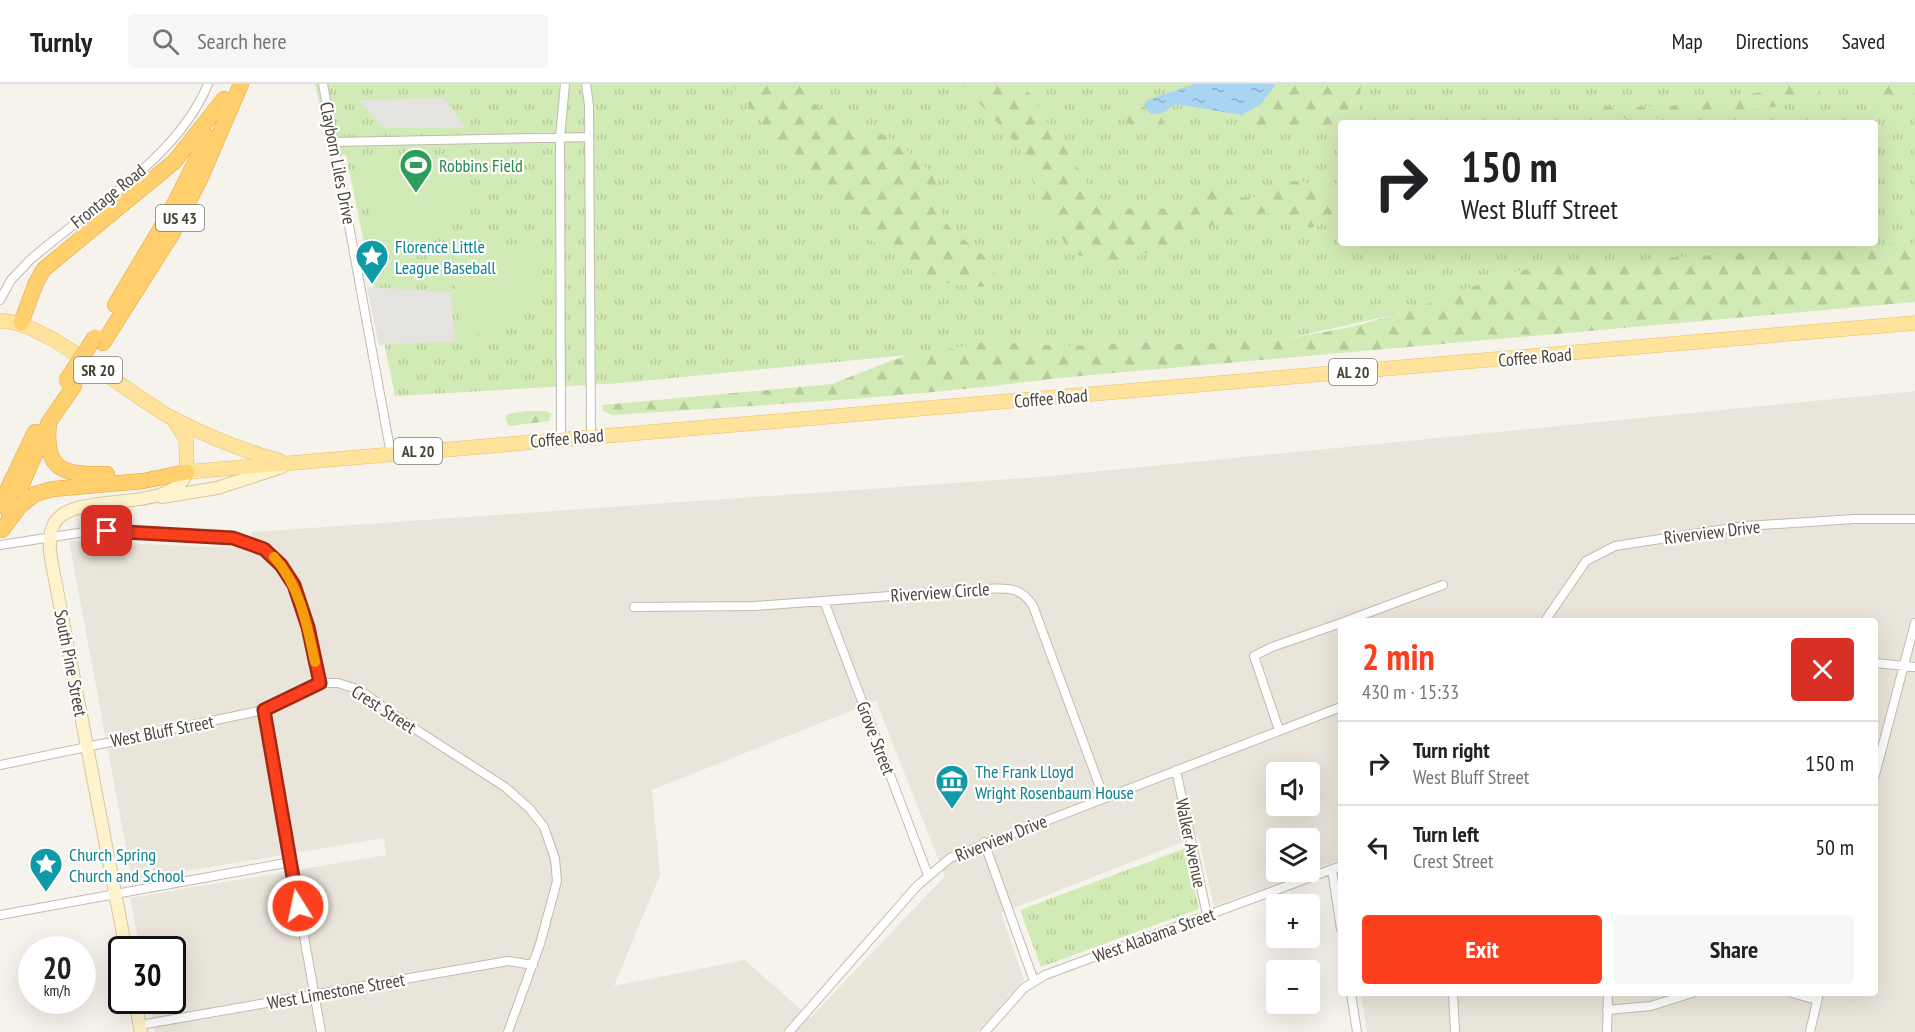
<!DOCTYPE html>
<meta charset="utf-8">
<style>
:root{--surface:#fff;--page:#f6f6f6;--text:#202124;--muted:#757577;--line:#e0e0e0;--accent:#fc3f1d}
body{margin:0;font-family:"PT Sans Narrow",sans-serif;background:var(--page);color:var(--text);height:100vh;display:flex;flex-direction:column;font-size:22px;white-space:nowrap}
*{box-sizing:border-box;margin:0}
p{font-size:20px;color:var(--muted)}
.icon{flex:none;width:33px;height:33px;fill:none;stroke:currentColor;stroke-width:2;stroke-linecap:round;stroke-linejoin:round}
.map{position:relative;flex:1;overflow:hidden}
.side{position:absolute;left:1338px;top:534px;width:540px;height:378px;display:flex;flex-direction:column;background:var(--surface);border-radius:6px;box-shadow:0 6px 24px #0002}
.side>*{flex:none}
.banner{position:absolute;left:1338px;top:36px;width:540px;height:126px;border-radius:6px;box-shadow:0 6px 24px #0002;background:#fff;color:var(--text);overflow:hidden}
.controls{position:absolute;left:1266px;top:678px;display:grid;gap:12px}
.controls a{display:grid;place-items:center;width:54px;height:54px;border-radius:6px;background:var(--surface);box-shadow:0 6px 24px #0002;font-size:30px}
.speed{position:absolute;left:18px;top:852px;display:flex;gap:12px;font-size:30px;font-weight:700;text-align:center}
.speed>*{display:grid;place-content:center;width:78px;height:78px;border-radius:50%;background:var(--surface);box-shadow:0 6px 24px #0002;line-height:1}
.speed small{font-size:15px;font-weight:400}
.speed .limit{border:3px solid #111;border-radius:9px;background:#fff;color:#111}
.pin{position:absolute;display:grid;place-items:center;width:51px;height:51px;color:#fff;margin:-26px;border-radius:12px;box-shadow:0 3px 9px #0006}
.me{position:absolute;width:66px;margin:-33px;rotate:350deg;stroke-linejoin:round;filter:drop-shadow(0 0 4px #0008)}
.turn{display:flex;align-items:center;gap:21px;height:126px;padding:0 24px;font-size:27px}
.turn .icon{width:78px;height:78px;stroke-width:2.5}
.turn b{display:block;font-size:42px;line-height:51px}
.round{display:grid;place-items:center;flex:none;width:63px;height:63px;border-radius:6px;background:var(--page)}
.head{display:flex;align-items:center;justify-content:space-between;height:102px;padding:0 24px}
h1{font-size:36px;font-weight:700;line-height:45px;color:var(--accent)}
.cta{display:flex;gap:12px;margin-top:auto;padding:12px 24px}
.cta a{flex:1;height:69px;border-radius:6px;background:var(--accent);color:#fff;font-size:24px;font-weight:700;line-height:69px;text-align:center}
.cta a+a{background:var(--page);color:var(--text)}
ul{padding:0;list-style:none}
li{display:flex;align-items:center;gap:18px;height:84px;padding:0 24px;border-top:2px solid var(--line)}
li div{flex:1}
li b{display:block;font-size:22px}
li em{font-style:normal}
header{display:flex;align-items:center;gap:36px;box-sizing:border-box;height:84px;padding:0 30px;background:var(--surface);border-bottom:2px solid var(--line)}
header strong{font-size:28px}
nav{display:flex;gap:33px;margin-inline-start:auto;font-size:21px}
.search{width:420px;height:54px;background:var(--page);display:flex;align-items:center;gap:15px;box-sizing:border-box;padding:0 21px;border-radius:6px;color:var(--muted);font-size:22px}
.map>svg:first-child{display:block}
</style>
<header>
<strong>Turnly</strong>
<div class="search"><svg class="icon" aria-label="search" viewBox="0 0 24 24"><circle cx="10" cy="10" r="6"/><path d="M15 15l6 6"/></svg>Search here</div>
<nav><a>Map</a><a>Directions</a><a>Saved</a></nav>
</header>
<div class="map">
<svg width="1915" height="948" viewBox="0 0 1915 948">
<defs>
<pattern id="grass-tufts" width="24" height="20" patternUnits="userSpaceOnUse" patternTransform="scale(1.5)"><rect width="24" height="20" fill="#d2eab5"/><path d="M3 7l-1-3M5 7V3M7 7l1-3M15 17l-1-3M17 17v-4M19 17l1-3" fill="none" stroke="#b6ca9c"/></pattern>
<pattern id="forest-firs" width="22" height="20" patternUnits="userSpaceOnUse" patternTransform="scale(1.5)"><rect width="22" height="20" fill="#d2eab5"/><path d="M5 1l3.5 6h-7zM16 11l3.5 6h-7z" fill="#b6ca9c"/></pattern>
<pattern id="water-ripples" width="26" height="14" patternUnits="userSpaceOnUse" patternTransform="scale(1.5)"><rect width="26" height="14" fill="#a9d4f2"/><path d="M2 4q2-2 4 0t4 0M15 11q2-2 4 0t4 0" fill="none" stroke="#8caec5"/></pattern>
</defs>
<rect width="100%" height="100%" fill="#f6f3ec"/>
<path fill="#eae5da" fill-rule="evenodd" d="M1915,307V948H1367L1361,909H1875V537H1341V776L1310,787V754H1276V788H1309L1214,822L1198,752L1001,829L1024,896L978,948H155L149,917L172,916V866L140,865L130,814L386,771L384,754L132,796L69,457L237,464L253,448L1040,393ZM876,617L945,792L810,934L745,876L614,902L660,791L652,706ZM1276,688H1310V722H1276Z"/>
<path fill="url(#grass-tufts)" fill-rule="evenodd" d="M315,0H1915V188L1397,230L1285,255L1189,260L1138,258L1070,262L1028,260L936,268L893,276L907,271L622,299L395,312L346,71H331ZM1341,39H1875V159H1341Z
M1186,764L1199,825L1041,883L1020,826Z"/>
<path fill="url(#forest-firs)" d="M731,0H799C807,8 812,18 820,25C832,37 849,36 863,42C898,56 913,69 938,96C938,108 938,123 943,134C956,158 990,164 996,195L986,203L951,200L925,192L904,175L867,154L823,98L798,78L766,44Z
M962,0H1023L1090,103L1105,118L1120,123L1143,127L1170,124L1206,107L1224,105L1244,114L1255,113L1264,105L1283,98L1299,97L1317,102L1341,99V132L1311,144L1265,128C1249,138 1239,142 1221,137L1175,159L1121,178L1071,170L1061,152L1038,128L1033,97L1022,66Z
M1276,0H1361L1359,25C1350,31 1340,41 1331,43C1317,47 1306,41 1293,41C1275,42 1258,44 1241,39L1242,31L1261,20Z
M1791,0H1821L1819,13C1778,25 1737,27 1694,31C1660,33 1625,39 1592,29L1600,22C1663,26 1729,17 1791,0Z
M1892,0H1915V9L1852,19L1854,14Z
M1122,15C1135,15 1142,19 1150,30L1162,29V40L1153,47L1133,42L1120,34L1118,23Z
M1915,159V218L1058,294C910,314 761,321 612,331L603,327L602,321L832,300L893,276L984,258L1070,262L1138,258L1189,260L1285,255L1351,243L1415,225L1508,189L1575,176L1614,177Z
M527,327H546L551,330L549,337L509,342L505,334L508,330Z"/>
<path fill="#d2eab5" d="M382,70C429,69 449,82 476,120L420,157L401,162L389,159L371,133L356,79Z
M539,158C541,217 521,242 463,253L453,173L460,166Z"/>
<path fill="#e5e3e0" d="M444,14L466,44H384L359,16Z
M367,203L450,208L455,257L379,261Z"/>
<path fill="url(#water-ripples)" d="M1195,0H1276L1261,20L1242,31L1176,20L1162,29L1150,30L1144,21L1147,16Z"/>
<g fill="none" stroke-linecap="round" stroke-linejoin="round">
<g stroke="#c2bbae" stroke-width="10">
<path id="street" d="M323,0L391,370
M586,0L589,21L591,352
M334,58L589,53
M0,216L11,196L30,176C90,123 176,77 208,0
M561,354L560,53L565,0
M0,461L91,447L233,455C301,464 308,545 320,599
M824,517L928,791
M634,523L755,522L985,505C1006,504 1021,502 1033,522L1104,714
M1346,537L1443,501
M1545,537L1586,477L1615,462L1745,442L1855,435H1915
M1875,579L1915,583
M264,626L321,948
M1279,646L1254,572L1272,563L1341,539
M0,681L264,626L320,599H338L360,606L395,632L505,703L530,725L544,743L555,775L557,797L540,860L508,948
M1176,686L1207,831
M1875,691L1915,539
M984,758L1034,897
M1332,786L1341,845
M0,831L291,778
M1351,909L1357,948
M1453,909L1455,948
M1792,909L1817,916
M1607,926L1651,922L1692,909
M140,941L508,877L533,881
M789,948L917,802L950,774L1341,623
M985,948L1024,904L1045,891L1341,782
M1607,948L1608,909
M1810,948L1819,909"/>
</g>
<g stroke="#d6c79b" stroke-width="14">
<path id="secondary" d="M162,413L217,404L282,383
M126,866L57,506C54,487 45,460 53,442C68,404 172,433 187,388
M135,916L141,948"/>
</g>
<g stroke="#e6c16a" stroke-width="15">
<path id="primary" d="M0,237C42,234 132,314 174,335C207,352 244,367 280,377
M173,335L186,355L187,388L1915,239"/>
</g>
<g stroke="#e0a43c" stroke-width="16">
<path id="highway" d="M115,221L168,132L208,53
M21,239L36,199L44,185L174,78L224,15
M103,259L172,150L201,93L241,0
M49,338C44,387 62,391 107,390
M0,421L35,348
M9,430L49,338L74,302
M2,446L20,422L35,410L53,405L143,397L187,388"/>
</g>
<use href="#street" stroke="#fff" stroke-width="8"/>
<use href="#secondary" stroke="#fff3cd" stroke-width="12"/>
<use href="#primary" stroke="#ffe39c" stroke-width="14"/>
<use href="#highway" stroke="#ffcf6e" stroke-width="15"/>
<g stroke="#e0a43c" stroke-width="16" stroke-linecap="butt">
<path id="highway-bridge" d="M66,297L95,253"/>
</g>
<use href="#highway-bridge" stroke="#ffcf6e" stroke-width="15"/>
</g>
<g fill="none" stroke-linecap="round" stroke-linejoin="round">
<g stroke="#a42913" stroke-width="15">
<path id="route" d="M107,447L233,454L264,465L281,481L294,501L308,543L320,599L264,626L298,822"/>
</g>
<use href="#route" stroke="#fc3f1d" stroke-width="10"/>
<path stroke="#f59e0b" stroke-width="10" d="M274,473C300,502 307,541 315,578"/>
</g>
<defs>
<g id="stadium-pin" transform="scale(1.725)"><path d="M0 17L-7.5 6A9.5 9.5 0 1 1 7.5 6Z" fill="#2e9e5b" stroke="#fff"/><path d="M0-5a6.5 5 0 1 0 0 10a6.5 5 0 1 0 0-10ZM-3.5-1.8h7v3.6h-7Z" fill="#fff"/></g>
<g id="sight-pin" transform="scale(1.725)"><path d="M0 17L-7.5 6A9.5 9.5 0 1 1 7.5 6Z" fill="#0f9aa8" stroke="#fff"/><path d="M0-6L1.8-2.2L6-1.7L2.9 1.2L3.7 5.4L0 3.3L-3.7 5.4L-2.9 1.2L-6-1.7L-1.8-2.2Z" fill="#fff"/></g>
<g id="museum-pin" transform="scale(1.725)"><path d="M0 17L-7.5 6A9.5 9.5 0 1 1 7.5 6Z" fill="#0f9aa8" stroke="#fff"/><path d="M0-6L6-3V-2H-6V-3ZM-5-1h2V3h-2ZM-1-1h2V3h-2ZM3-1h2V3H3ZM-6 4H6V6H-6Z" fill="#fff"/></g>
</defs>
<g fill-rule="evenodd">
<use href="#stadium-pin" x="416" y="81"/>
<use href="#sight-pin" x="372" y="172"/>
<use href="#museum-pin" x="952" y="697"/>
<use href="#sight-pin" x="46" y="780"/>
</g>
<g text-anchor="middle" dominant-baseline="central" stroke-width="4.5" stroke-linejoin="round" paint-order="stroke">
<g fill="#fff" stroke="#817c74" stroke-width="1.5">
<rect x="156" y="121" width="48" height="26" rx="4.5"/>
<rect x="74" y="273" width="48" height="26" rx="4.5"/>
<rect x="1329" y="275" width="48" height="26" rx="4.5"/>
<rect x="394" y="354" width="48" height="26" rx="4.5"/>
</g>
<g font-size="16" font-weight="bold" fill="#4b4439">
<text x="180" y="134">US 43</text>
<text x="98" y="286">SR 20</text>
<text x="1353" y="288">AL 20</text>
<text x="418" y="367">AL 20</text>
</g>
<g font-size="18" fill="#4b4439" stroke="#fff">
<text transform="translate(338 79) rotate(79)">Clayborn Liles Drive</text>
<text transform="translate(108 112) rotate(-39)">Frontage Road</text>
<text transform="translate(1535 273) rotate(-5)">Coffee Road</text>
<text transform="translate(1051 314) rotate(-5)">Coffee Road</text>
<text transform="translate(567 354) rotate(-5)">Coffee Road</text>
<text transform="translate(1712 448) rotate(-7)">Riverview Drive</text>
<text transform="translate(940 508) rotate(-4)">Riverview Circle</text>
<text transform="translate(71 579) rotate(79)">South Pine Street</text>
<text transform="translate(384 625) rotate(33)">Crest Street</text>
<text transform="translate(162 647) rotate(-11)">West Bluff Street</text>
<text transform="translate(876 654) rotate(69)">Grove Street</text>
<text transform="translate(1001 754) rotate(-22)">Riverview Drive</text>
<text transform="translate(1191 759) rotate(78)">Walker Avenue</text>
<text transform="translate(1154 851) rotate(-20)">West Alabama Street</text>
<text transform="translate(336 907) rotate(-10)">West Limestone Street</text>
</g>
<g font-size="18" fill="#27864d" stroke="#fff" text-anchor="start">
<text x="439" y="81">Robbins Field</text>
</g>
<g font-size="18" fill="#0d838f" stroke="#fff" text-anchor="start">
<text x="395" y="162">Florence Little<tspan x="395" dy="21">League Baseball</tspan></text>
<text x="975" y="687">The Frank Lloyd<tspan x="975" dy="21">Wright Rosenbaum House</tspan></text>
<text x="69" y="770">Church Spring<tspan x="69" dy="21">Church and School</tspan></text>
</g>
</g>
</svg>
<div class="controls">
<a><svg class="icon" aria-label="sound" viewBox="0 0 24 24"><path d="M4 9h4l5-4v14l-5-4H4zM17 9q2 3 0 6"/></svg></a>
<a><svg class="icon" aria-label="layers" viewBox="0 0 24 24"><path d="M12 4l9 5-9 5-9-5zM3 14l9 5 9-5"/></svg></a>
<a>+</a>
<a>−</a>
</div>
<div class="speed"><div>20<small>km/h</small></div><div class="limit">30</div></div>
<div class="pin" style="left:107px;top:447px;background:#d93025"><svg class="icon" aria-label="arrive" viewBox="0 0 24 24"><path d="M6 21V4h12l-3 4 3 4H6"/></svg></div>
<svg class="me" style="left:298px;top:822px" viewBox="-20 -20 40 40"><circle r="17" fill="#fc3f1d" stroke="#fff" stroke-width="3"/><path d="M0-11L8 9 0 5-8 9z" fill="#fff"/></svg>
<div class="banner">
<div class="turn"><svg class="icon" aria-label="right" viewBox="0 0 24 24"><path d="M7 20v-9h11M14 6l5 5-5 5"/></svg><div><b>150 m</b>West Bluff Street</div></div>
</div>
<section class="side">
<div class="head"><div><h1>2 min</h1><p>430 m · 15:33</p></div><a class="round" style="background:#d93025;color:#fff"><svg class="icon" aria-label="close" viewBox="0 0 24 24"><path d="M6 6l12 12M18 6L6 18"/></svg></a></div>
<ul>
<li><svg class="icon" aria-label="right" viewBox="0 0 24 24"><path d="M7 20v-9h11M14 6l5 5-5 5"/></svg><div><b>Turn right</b><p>West Bluff Street</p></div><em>150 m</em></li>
<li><svg class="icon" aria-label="left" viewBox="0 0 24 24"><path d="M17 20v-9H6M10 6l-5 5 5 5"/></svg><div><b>Turn left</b><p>Crest Street</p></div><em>50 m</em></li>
</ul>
<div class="cta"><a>Exit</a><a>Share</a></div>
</section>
</div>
